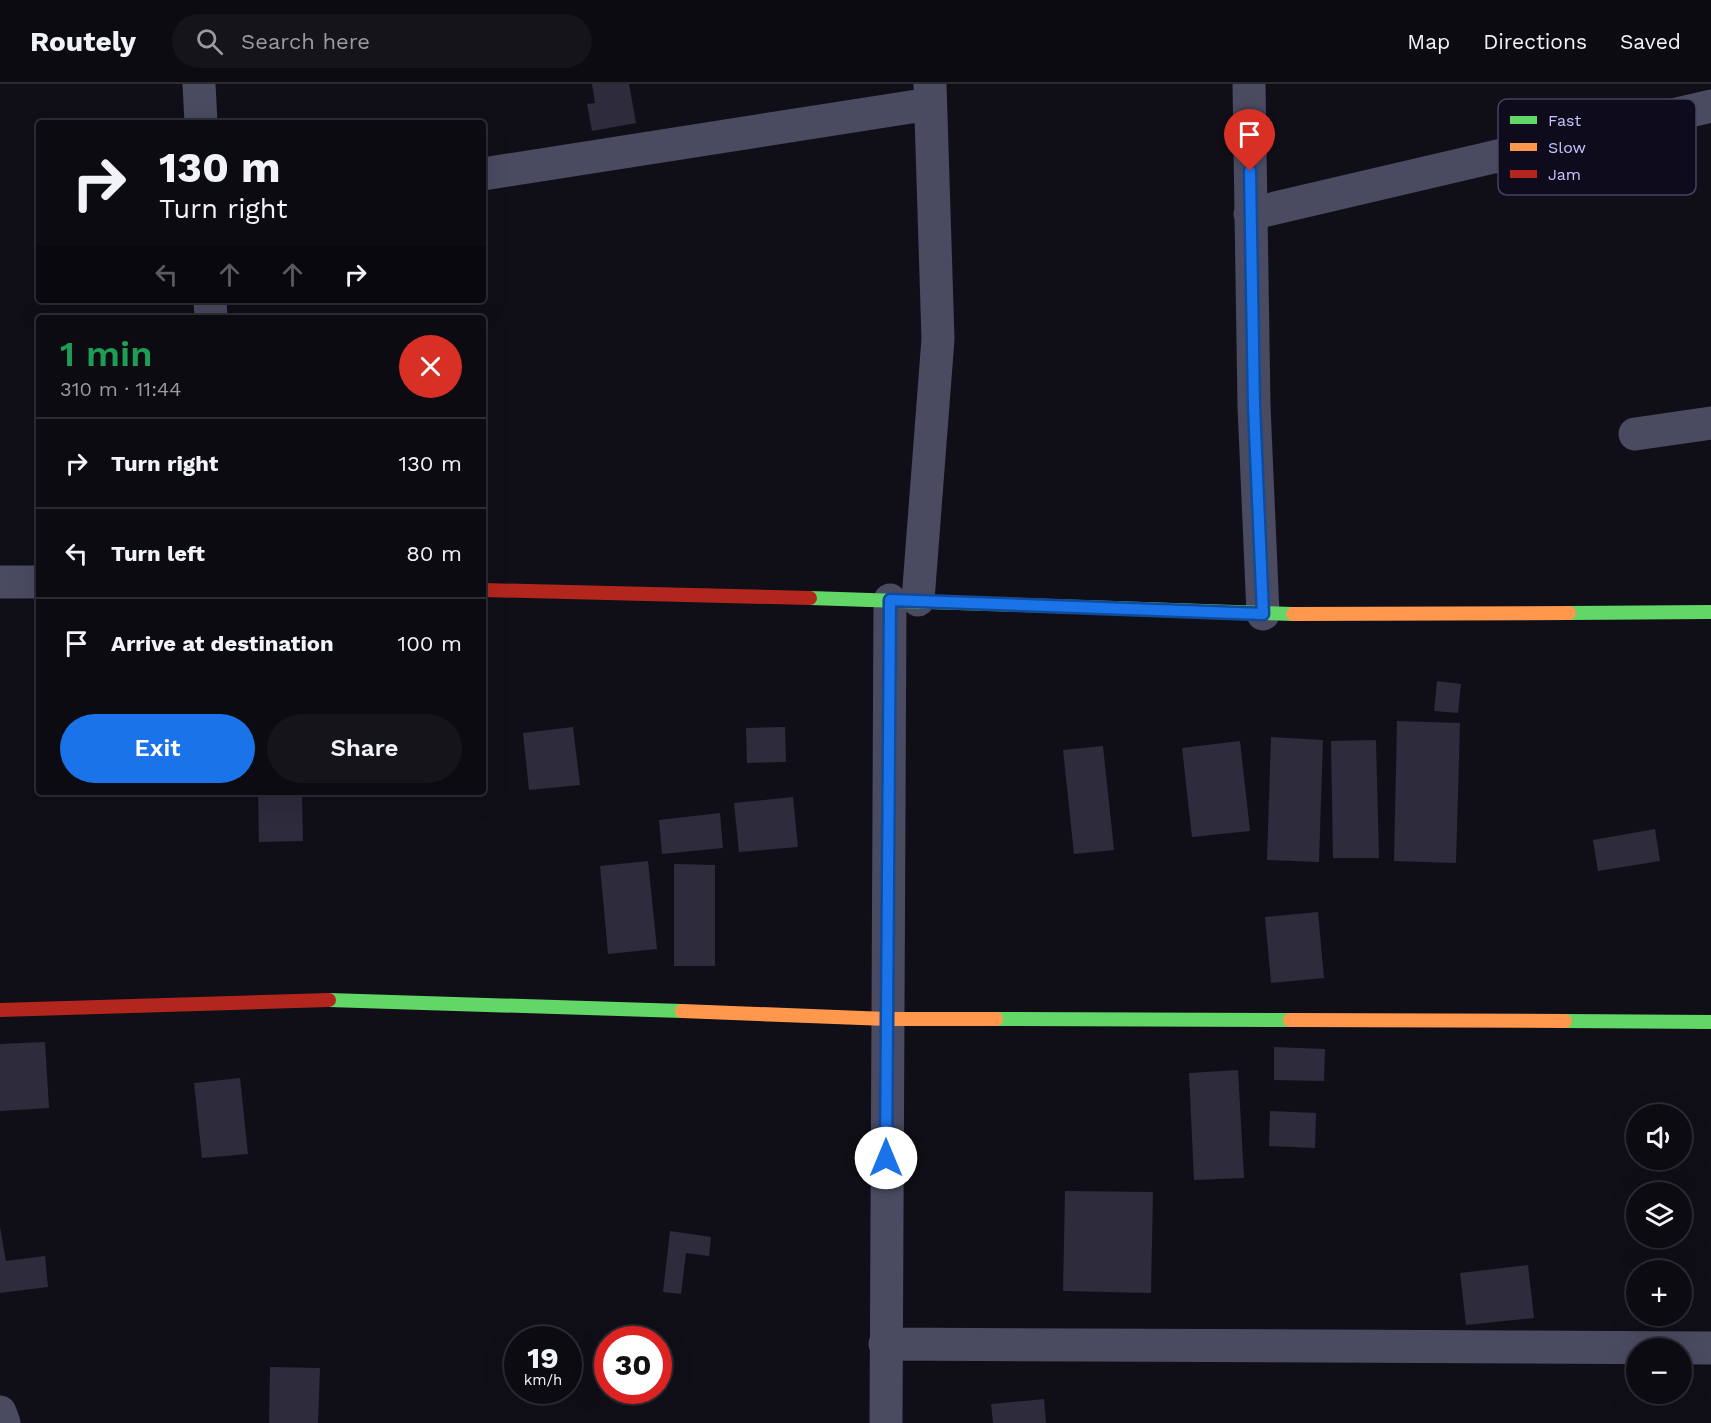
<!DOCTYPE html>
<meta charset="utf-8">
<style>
:root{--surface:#0c0b12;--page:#15141b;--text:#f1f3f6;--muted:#9a9b9f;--line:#2c2b32;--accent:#1a73e8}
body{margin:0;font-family:"Work Sans",sans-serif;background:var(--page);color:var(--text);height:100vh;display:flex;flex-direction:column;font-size:22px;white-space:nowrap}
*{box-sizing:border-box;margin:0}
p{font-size:20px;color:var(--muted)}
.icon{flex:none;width:33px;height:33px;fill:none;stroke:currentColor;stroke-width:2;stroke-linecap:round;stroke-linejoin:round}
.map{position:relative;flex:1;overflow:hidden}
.details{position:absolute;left:36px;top:231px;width:450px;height:480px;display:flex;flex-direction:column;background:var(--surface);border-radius:6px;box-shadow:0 6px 24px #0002,0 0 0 2px var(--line)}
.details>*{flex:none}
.top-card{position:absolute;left:36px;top:36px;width:450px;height:183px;border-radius:6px;box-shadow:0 6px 24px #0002,0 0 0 2px var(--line);background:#0c0b12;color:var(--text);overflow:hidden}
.controls{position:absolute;left:1626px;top:1020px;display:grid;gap:12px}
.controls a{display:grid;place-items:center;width:66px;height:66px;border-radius:50%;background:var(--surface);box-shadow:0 6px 24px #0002,0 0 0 2px var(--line);font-size:30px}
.speed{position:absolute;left:504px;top:1242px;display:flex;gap:12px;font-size:30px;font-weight:700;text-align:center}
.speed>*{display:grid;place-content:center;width:78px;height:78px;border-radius:50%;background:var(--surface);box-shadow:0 6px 24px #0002,0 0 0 2px var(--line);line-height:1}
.speed small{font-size:15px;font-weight:400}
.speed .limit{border:9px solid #d22;background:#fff;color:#111}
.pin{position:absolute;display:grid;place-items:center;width:51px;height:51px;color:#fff;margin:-62px -26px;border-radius:50% 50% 50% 0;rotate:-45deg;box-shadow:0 0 6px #0007}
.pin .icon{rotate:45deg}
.me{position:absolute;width:66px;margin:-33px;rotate:0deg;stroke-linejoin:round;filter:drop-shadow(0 0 4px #0008)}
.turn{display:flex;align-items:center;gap:21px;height:126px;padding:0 24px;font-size:27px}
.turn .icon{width:78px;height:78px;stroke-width:2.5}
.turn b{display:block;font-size:42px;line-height:51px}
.lanes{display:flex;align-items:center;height:57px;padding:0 24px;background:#0003;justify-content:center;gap:30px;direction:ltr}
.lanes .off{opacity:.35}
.round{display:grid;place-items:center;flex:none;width:63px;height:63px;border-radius:32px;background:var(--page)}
.summary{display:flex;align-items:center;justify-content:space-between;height:102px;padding:0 24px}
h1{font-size:36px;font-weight:600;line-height:45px;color:#1e9e55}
.action{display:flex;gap:12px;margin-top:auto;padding:12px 24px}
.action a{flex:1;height:69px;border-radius:36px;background:var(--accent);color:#fff;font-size:24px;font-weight:600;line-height:69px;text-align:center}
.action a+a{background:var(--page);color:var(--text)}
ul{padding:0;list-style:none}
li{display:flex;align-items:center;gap:18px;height:90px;padding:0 24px;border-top:2px solid var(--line)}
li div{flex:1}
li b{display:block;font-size:22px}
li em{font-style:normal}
header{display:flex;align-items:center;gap:36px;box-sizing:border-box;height:84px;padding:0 30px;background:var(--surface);border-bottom:2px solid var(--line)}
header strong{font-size:28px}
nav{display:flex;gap:33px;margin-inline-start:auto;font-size:21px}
.search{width:420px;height:54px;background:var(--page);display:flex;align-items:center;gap:15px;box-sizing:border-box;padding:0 21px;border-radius:33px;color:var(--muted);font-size:22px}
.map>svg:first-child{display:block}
</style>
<header>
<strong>Routely</strong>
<div class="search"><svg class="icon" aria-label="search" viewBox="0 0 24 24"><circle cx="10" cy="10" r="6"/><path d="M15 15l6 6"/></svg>Search here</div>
<nav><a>Map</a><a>Directions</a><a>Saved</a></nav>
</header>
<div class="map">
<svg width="1711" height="1339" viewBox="0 0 1711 1339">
<rect width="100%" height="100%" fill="#100f18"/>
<path fill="#2d2b3c" d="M592,0H629L636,39L592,47L587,20L595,19Z
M1437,597L1461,600L1458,629L1434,627Z
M1397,637L1460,639L1456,779L1394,777Z
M573,643L580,701L529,706L523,649Z
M785,643L786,678L747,679L746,644Z
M1271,653L1323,656L1319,778L1267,776Z
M1376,656L1379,774H1333L1331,657Z
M1240,657L1250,747L1192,753L1182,664Z
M1103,662L1114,766L1074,770L1063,666Z
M258,708H302L303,757L259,758Z
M793,713L798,763L739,768L734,719Z
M720,729L723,764L662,770L659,736Z
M1655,745L1660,777L1598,787L1593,756Z
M648,777L657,865L608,870L600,782Z
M674,780L715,781V882H674Z
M1318,828L1324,894L1271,899L1265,833Z
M45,958L49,1024L0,1027V960Z
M1274,963L1325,965L1324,997L1274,996Z
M1238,986L1244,1094L1194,1096L1189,989Z
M240,994L248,1070L202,1074L194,999Z
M1270,1027L1316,1029L1315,1064L1269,1062Z
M1065,1107L1153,1108L1151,1209L1063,1207Z
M0,1143L6,1177L45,1172L48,1203L0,1209Z
M670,1147L711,1153L709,1172L686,1169L681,1210L663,1208Z
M1528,1181L1534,1234L1466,1241L1460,1189Z
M270,1283L320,1284L318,1339H269Z
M1044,1315L1046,1339H993L991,1320Z"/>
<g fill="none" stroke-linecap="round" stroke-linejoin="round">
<path stroke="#4a4a61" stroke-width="33" d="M199,0L201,39
M1249,0L1254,322L1263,530
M483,90L930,20
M1250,130L1711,22
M210,216L211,234
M1635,350L1711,339
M0,498H39
M918,516L938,255L930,0
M885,1260L1711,1264
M0,1328L4,1339
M886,1339L890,516"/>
<path stroke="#63d668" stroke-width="14" d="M810,514L1293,530
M1569,529L1711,528
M329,916L682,927
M996,935L1290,936
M1565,937L1711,938"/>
<path stroke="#ff974d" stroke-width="14" d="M1293,530L1569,529
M682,927L887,935H996
M1290,936L1565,937"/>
<path stroke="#b3261e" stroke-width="14" d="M483,506L810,514
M0,926L329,916"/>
</g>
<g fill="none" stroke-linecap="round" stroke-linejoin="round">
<g stroke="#114b97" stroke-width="15">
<path id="route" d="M886,1074L890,516L1263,530L1254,322L1250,87"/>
</g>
<use href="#route" stroke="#1a73e8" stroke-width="10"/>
</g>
<rect x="1498" y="15" width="198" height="96" rx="9" fill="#0d0b1c" stroke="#464360" stroke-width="1.5"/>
<rect x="1510" y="32" width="27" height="8" fill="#63d668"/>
<rect x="1510" y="59" width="27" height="8" fill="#ff974d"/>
<rect x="1510" y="86" width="27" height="8" fill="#b3261e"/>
<g font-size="16" fill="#cac6ff">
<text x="1548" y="42">Fast</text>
<text x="1548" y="69">Slow</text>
<text x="1548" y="96">Jam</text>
</g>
</svg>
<div class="controls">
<a><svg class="icon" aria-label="sound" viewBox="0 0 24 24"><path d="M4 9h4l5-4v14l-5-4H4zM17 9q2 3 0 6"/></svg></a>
<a><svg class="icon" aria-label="layers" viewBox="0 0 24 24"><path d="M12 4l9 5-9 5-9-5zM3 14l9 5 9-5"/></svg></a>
<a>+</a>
<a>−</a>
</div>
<div class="speed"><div>19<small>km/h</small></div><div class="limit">30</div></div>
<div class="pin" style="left:1250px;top:87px;background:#d93025"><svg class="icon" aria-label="arrive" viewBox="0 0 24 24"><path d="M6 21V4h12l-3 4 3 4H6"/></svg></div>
<svg class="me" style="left:886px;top:1074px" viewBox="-20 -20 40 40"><circle r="19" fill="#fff"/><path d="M0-13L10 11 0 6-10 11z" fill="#1a73e8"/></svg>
<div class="top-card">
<div class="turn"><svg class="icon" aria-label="right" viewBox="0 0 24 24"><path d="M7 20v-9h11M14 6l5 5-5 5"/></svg><div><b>130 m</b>Turn right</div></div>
<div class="lanes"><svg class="icon off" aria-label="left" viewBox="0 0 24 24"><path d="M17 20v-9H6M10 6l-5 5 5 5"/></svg><svg class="icon off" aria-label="ahead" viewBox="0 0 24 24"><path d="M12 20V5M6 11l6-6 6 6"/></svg><svg class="icon off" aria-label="ahead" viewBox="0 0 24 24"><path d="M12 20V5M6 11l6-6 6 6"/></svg><svg class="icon" aria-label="right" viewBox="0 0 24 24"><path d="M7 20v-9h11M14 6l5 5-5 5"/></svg></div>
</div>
<section class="details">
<div class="summary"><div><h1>1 min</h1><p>310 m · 11:44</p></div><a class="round" style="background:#d93025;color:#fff"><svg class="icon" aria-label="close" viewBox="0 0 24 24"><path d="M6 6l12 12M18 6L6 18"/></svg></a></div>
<ul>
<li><svg class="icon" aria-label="right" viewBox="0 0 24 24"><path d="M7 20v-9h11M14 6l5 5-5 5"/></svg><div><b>Turn right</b></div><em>130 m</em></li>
<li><svg class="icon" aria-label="left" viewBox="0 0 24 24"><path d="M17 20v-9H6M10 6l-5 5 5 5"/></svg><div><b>Turn left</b></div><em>80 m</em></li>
<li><svg class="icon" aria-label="arrive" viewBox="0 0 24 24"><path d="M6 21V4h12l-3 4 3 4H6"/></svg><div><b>Arrive at destination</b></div><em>100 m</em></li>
</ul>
<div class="action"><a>Exit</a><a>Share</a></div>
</section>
</div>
